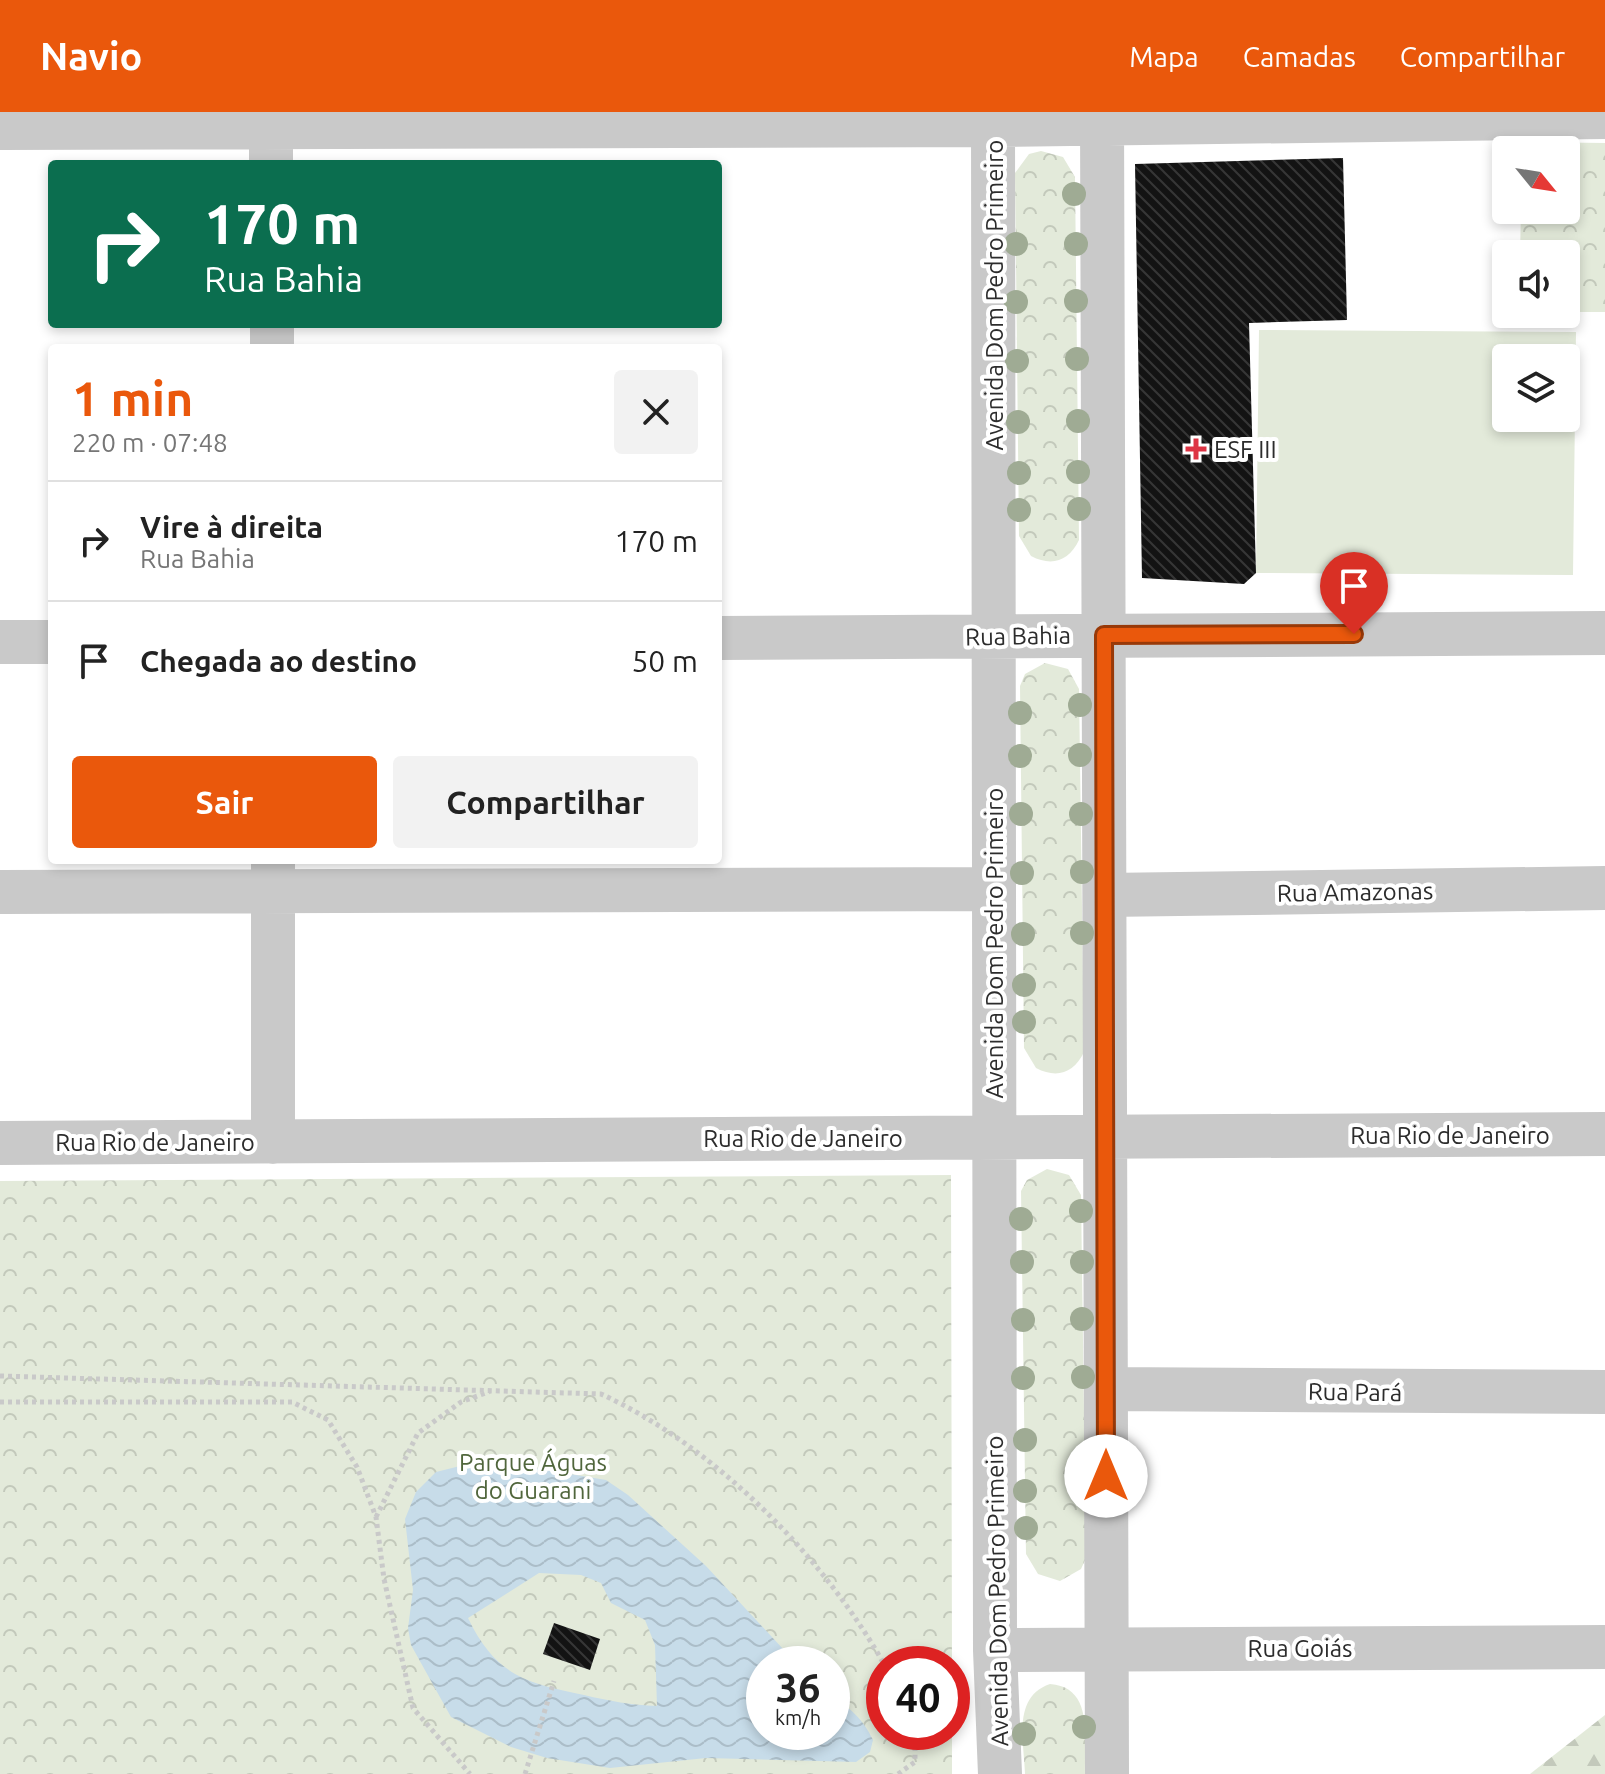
<!DOCTYPE html>
<html lang="pt">
<meta charset="utf-8">
<style>
:root{--surface:#fff;--page:#f2f2f2;--text:#222;--muted:#767676;--line:#e0e0e0;--accent:#ea580c}
body{margin:0;font-family:Ubuntu,sans-serif;background:var(--page);color:var(--text);height:100vh;display:flex;flex-direction:column;font-size:30px;white-space:nowrap}
*{box-sizing:border-box;margin:0}
p{font-size:26px;color:var(--muted)}
.icon{flex:none;width:44px;height:44px;fill:none;stroke:currentColor;stroke-width:2;stroke-linecap:round;stroke-linejoin:round}
.map{position:relative;flex:1;overflow:hidden}
.details{position:absolute;left:48px;top:232px;width:674px;height:520px;display:flex;flex-direction:column;background:var(--surface);border-radius:8px;box-shadow:0 4px 12px #0003}
.details>*{flex:none}
.top-card{position:absolute;left:48px;top:48px;width:674px;height:168px;border-radius:8px;box-shadow:0 4px 12px #0003;background:#0b6e4f;color:#fff;overflow:hidden}
.needle{width:52px;rotate:120deg}
.controls{position:absolute;left:1492px;top:24px;display:grid;gap:16px}
.controls a{display:grid;place-items:center;width:88px;height:88px;border-radius:8px;background:var(--surface);box-shadow:0 4px 12px #0003;font-size:40px}
.speed{position:absolute;left:746px;top:1534px;display:flex;gap:16px;font-size:40px;font-weight:700;text-align:center}
.speed>*{display:grid;place-content:center;width:104px;height:104px;border-radius:50%;background:var(--surface);box-shadow:0 4px 12px #0003;line-height:1}
.speed small{font-size:20px;font-weight:400}
.speed .limit{border:12px solid #d22;background:#fff;color:#111}
.pin{position:absolute;display:grid;place-items:center;width:68px;height:68px;color:#fff;margin:-82px -34px;border-radius:50% 50% 50% 0;rotate:-45deg;box-shadow:0 0 8px #0007}
.pin .icon{rotate:45deg}
.me{position:absolute;width:88px;margin:-44px;rotate:0deg;stroke-linejoin:round;filter:drop-shadow(0 0 6px #0008)}
.turn{display:flex;align-items:center;gap:28px;height:168px;padding:0 24px;font-size:36px}
.turn .icon{width:104px;height:104px;stroke-width:2.5}
.turn b{display:block;font-size:56px;line-height:68px}
.round{display:grid;place-items:center;flex:none;width:84px;height:84px;border-radius:8px;background:var(--page)}
.head{display:flex;align-items:center;justify-content:space-between;height:136px;padding:0 24px}
h1{font-size:48px;font-weight:700;line-height:60px;color:var(--accent)}
.button{display:flex;gap:16px;margin-top:auto;padding:16px 24px}
.button a{flex:1;height:92px;border-radius:8px;background:var(--accent);color:#fff;font-size:32px;font-weight:700;line-height:92px;text-align:center}
.button a+a{background:var(--page);color:var(--text)}
ul{padding:0;list-style:none}
li{display:flex;align-items:center;gap:24px;height:120px;padding:0 24px;border-top:2px solid var(--line)}
li div{flex:1}
li b{display:block;font-size:30px}
li em{font-style:normal}
header{display:flex;align-items:center;gap:48px;box-sizing:border-box;height:112px;padding:0 40px;background:var(--accent);color:#fff}
header strong{font-size:38px}
nav{display:flex;gap:44px;margin-inline-start:auto;font-size:28px}
.map>svg:first-child{display:block}
</style>
<header>
<strong>Navio</strong>
<nav><a>Mapa</a><a>Camadas</a><a>Compartilhar</a></nav>
</header>
<div class="map">
<svg width="1605" height="1662" viewBox="0 0 1605 1662">
<defs>
<pattern id="forest-firs" width="22" height="20" patternUnits="userSpaceOnUse" patternTransform="scale(2)"><rect width="22" height="20" fill="#e3eada"/><path d="M5 1l3.5 6h-7zM16 11l3.5 6h-7z" fill="#c3c9bb"/></pattern>
<pattern id="park-crowns" width="20" height="18" patternUnits="userSpaceOnUse" patternTransform="scale(2)"><rect width="20" height="18" fill="#e3eada"/><path d="M2 6a3 3 0 1 1 6 0M12 15a3 3 0 1 1 6 0" fill="none" stroke="#c3c9bb"/></pattern>
<pattern id="water-waves" width="16" height="10" patternUnits="userSpaceOnUse" patternTransform="scale(2)"><rect width="16" height="10" fill="#c7dce9"/><path d="M0 5q4-4 8 0t8 0" fill="none" stroke="#abbdc8"/></pattern>
<pattern id="building-back-hatch" width="6" height="6" patternUnits="userSpaceOnUse" patternTransform="scale(2)"><rect width="6" height="6" fill="#131313"/><path d="M-1 5l2 2M0 0l6 6M5-1l2 2" fill="none" stroke="#363636"/></pattern>
</defs>
<rect width="100%" height="100%" fill="#fff"/>
<path fill="url(#forest-firs)" d="M1605,1603V1662H1530Z"/>
<path fill="url(#park-crowns)" fill-rule="evenodd" d="M1523,30L1605,31V200H1566V142H1520L1521,98H1566V38H1522Z
M1041,39L1063,45L1075,65L1079,428C1069,449 1052,455 1031,444L1019,424L1015,61L1029,42Z
M1045,551L1068,557L1079,577L1084,940C1074,961 1057,967 1036,956L1024,936L1020,574L1025,562Z
M1047,1057L1069,1063L1081,1083L1086,1446L1081,1457L1060,1469L1038,1462L1026,1442L1021,1079L1027,1068Z
M951,1063L952,1552H884V1620H952V1597V1662H0V1069ZM764,1552H832V1620H764Z
M1050,1572C1095,1575 1084,1629 1085,1662H1025C1024,1630 1012,1585 1050,1572Z"/>
<path fill="#e3eada" fill-rule="evenodd" d="M1259,218L1576,220L1573,463L1256,461ZM1506,246H1566V306H1506Z"/>
<path fill="url(#water-waves)" fill-rule="evenodd" d="M516,1353L606,1368L628,1383L706,1454L797,1552H764V1620H832V1584C851,1597 863,1607 873,1628L870,1640L856,1650L706,1646L610,1656L547,1646L511,1635L451,1605L411,1533L408,1516L413,1478L405,1407L416,1380L436,1360L460,1354ZM539,1461L581,1463L601,1471L611,1491L645,1508L655,1533L657,1594C632,1593 609,1589 584,1583C526,1571 496,1564 468,1506Z"/>
<path fill="url(#building-back-hatch)" d="M1343,46L1347,208L1249,211L1256,461L1244,472L1142,466L1135,52Z
M554,1511L600,1527L590,1558L543,1542Z"/>
<g fill="none" stroke-linecap="round" stroke-linejoin="round">
<path stroke="#c9c9c9" stroke-width="5" stroke-dasharray="4 4" stroke-linecap="butt" d="M0,1264L601,1282C714,1334 823,1444 884,1552
M0,1290H292L328,1308L357,1355L376,1405L384,1467L413,1596L470,1662
M376,1405L418,1321L461,1290L491,1279
M525,1662L554,1569
M898,1662L915,1650V1620"/>
<path stroke="#c9c9c9" stroke-width="44" d="M271,0V52
M993,0L995,1538L1000,1662
M1102,0L1107,1662
M0,16L994,13L1605,5
M272,212V236
M718,526L1605,521
M0,530H52
M273,750V1030
M0,780L994,777
M1105,783L1605,776
M0,1031L1605,1022
M1106,1277L1605,1280
M995,1538L1605,1535"/>
</g>
<g fill="#9fab94">
<circle cx="1074" cy="82" r="12"/>
<circle cx="1016" cy="132" r="12"/>
<circle cx="1076" cy="132" r="12"/>
<circle cx="1076" cy="189" r="12"/>
<circle cx="1016" cy="190" r="12"/>
<circle cx="1077" cy="247" r="12"/>
<circle cx="1017" cy="249" r="12"/>
<circle cx="1078" cy="309" r="12"/>
<circle cx="1018" cy="310" r="12"/>
<circle cx="1078" cy="360" r="12"/>
<circle cx="1019" cy="361" r="12"/>
<circle cx="1079" cy="397" r="12"/>
<circle cx="1019" cy="398" r="12"/>
<circle cx="1080" cy="593" r="12"/>
<circle cx="1020" cy="601" r="12"/>
<circle cx="1080" cy="643" r="12"/>
<circle cx="1020" cy="644" r="12"/>
<circle cx="1021" cy="702" r="12"/>
<circle cx="1081" cy="702" r="12"/>
<circle cx="1082" cy="760" r="12"/>
<circle cx="1022" cy="761" r="12"/>
<circle cx="1082" cy="821" r="12"/>
<circle cx="1023" cy="822" r="12"/>
<circle cx="1024" cy="873" r="12"/>
<circle cx="1024" cy="910" r="12"/>
<circle cx="1081" cy="1099" r="12"/>
<circle cx="1021" cy="1107" r="12"/>
<circle cx="1022" cy="1150" r="12"/>
<circle cx="1082" cy="1150" r="12"/>
<circle cx="1082" cy="1207" r="12"/>
<circle cx="1023" cy="1208" r="12"/>
<circle cx="1083" cy="1265" r="12"/>
<circle cx="1023" cy="1266" r="12"/>
<circle cx="1025" cy="1328" r="12"/>
<circle cx="1025" cy="1379" r="12"/>
<circle cx="1026" cy="1416" r="12"/>
<circle cx="1084" cy="1615" r="12"/>
<circle cx="1024" cy="1622" r="12"/>
</g>
<g fill="none" stroke-linecap="round" stroke-linejoin="round">
<g stroke="#983908" stroke-width="20">
<path id="route" d="M1106,1364L1104,523L1354,522"/>
</g>
<use href="#route" stroke="#ea580c" stroke-width="14"/>
</g>
<path fill="#dd3444" stroke="#fff" stroke-width="3" d="M1192 325h8v8h8v8h-8v8h-8v-8h-8v-8h8z"/>
<g text-anchor="middle" dominant-baseline="central" stroke-width="8" stroke-linejoin="round" paint-order="stroke">
<g font-size="24" fill="#2c2c2c" stroke="#fff">
<text transform="translate(994 183) rotate(-90)">Avenida Dom Pedro Primeiro</text>
<text transform="translate(1018 524) rotate(-1)">Rua Bahia</text>
<text transform="translate(1355 780) rotate(-1)">Rua Amazonas</text>
<text transform="translate(994 831) rotate(-90)">Avenida Dom Pedro Primeiro</text>
<text x="1450" y="1023">Rua Rio de Janeiro</text>
<text x="803" y="1026">Rua Rio de Janeiro</text>
<text x="155" y="1030">Rua Rio de Janeiro</text>
<text transform="translate(1355 1280) rotate(1)">Rua Pará</text>
<text transform="translate(997 1479) rotate(-91)">Avenida Dom Pedro Primeiro</text>
<text x="1300" y="1536">Rua Goiás</text>
</g>
<g font-size="24" fill="#2c2c2c" stroke="#fff" text-anchor="start">
<text x="1214" y="337">ESF III</text>
</g>
<g font-size="24" fill="#50663c" stroke="#fff">
<text x="533" y="1350">Parque Águas<tspan x="533" dy="28">do Guarani</tspan></text>
</g>
</g>
</svg>
<div class="controls">
<a><svg class="needle" viewBox="-14 -14 28 28"><path d="M0-13l5 13h-10z" fill="#e53935"/><path d="M0 13l5-13h-10z" fill="#767676"/></svg></a>
<a><svg class="icon" aria-label="sound" viewBox="0 0 24 24"><path d="M4 9h4l5-4v14l-5-4H4zM17 9q2 3 0 6"/></svg></a>
<a><svg class="icon" aria-label="layers" viewBox="0 0 24 24"><path d="M12 4l9 5-9 5-9-5zM3 14l9 5 9-5"/></svg></a>
</div>
<div class="speed"><div>36<small>km/h</small></div><div class="limit">40</div></div>
<div class="pin" style="left:1354px;top:522px;background:#d93025"><svg class="icon" aria-label="arrive" viewBox="0 0 24 24"><path d="M6 21V4h12l-3 4 3 4H6"/></svg></div>
<svg class="me" style="left:1106px;top:1364px" viewBox="-20 -20 40 40"><circle r="19" fill="#fff"/><path d="M0-13L10 11 0 6-10 11z" fill="#ea580c"/></svg>
<div class="top-card">
<div class="turn"><svg class="icon" aria-label="right" viewBox="0 0 24 24"><path d="M7 20v-9h11M14 6l5 5-5 5"/></svg><div><b>170 m</b>Rua Bahia</div></div>
</div>
<section class="details">
<div class="head"><div><h1>1 min</h1><p>220 m · 07:48</p></div><a class="round"><svg class="icon" aria-label="close" viewBox="0 0 24 24"><path d="M6 6l12 12M18 6L6 18"/></svg></a></div>
<ul>
<li><svg class="icon" aria-label="right" viewBox="0 0 24 24"><path d="M7 20v-9h11M14 6l5 5-5 5"/></svg><div><b>Vire à direita</b><p>Rua Bahia</p></div><em>170 m</em></li>
<li><svg class="icon" aria-label="arrive" viewBox="0 0 24 24"><path d="M6 21V4h12l-3 4 3 4H6"/></svg><div><b>Chegada ao destino</b></div><em>50 m</em></li>
</ul>
<div class="button"><a>Sair</a><a>Compartilhar</a></div>
</section>
</div>
